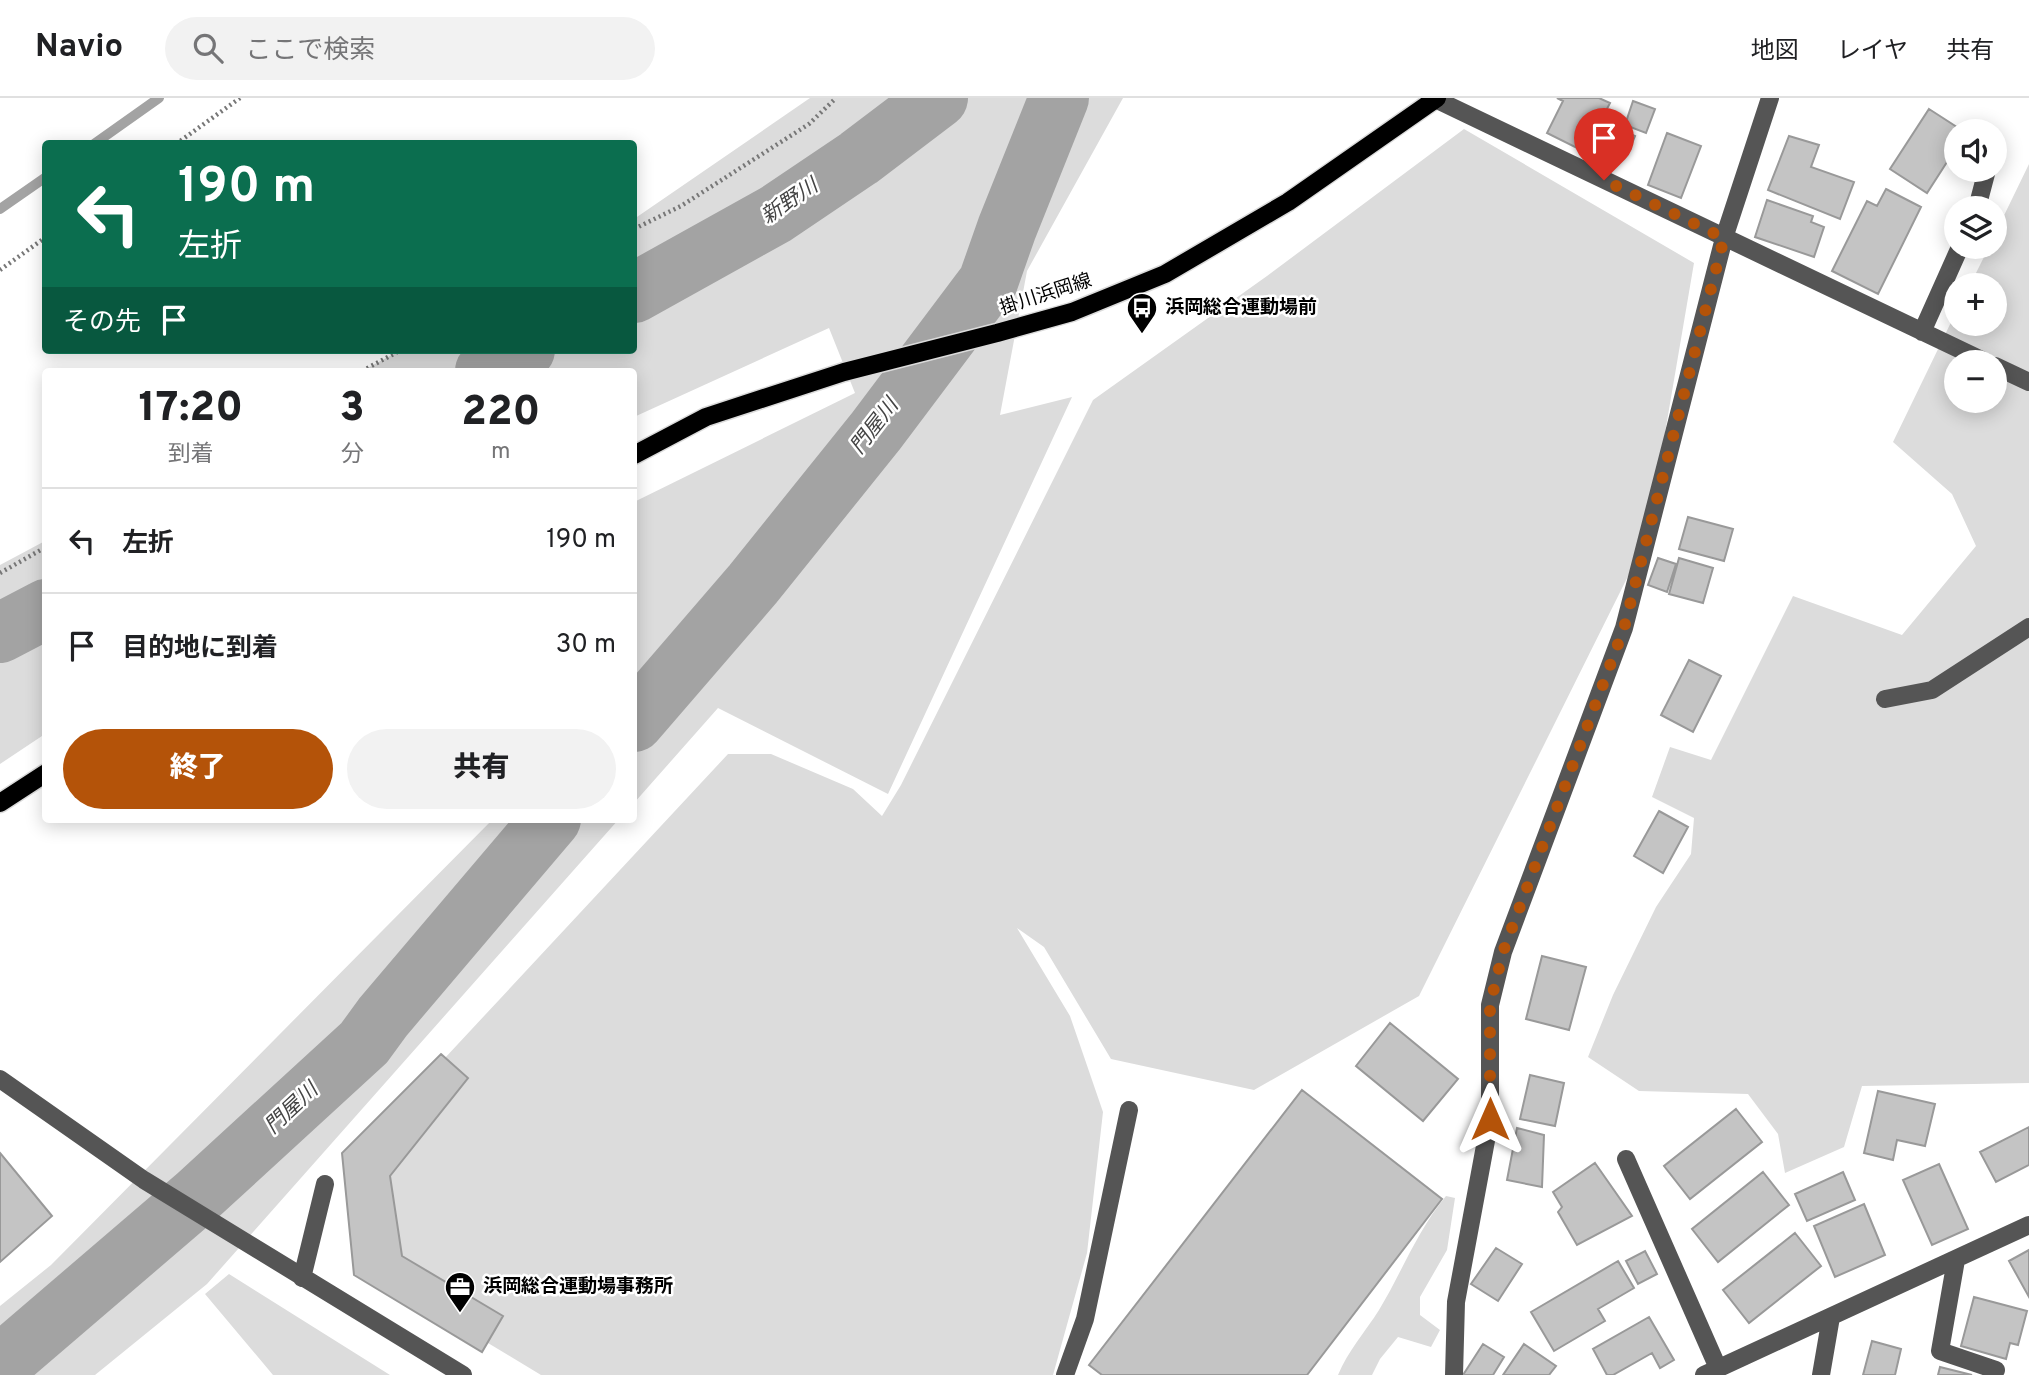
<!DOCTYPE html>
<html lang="ja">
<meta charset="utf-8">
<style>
:root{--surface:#fff;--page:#f2f2f2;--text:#202124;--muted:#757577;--line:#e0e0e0;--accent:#b45309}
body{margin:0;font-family:Overpass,"Noto Sans JP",sans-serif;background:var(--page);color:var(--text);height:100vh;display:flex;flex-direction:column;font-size:26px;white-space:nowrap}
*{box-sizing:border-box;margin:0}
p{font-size:23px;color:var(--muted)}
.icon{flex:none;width:38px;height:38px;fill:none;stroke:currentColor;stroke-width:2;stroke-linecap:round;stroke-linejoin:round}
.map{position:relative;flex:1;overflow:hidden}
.sheet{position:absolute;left:42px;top:270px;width:595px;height:455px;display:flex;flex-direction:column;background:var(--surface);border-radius:7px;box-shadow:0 4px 18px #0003}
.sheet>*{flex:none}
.banner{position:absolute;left:42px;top:42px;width:595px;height:214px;border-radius:7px;box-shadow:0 4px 18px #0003;background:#0b6e4f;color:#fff;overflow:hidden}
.fabs{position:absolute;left:1944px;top:21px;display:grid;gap:14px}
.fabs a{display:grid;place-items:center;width:63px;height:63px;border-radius:50%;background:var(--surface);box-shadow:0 4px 18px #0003;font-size:35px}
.pin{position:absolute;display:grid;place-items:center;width:60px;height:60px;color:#fff;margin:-72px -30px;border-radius:50% 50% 50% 0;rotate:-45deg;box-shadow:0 0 7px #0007}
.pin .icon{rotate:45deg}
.me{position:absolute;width:77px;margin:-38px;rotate:0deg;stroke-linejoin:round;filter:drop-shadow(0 0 5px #0008)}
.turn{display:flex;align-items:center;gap:24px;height:147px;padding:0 21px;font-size:32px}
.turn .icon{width:91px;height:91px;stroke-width:2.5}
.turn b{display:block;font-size:49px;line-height:60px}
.then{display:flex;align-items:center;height:66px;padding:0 21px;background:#0003;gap:14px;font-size:26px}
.eta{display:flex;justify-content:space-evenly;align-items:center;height:119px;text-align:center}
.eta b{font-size:42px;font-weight:800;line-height:49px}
.button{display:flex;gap:14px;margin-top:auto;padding:14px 21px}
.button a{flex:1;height:80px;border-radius:42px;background:var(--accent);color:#fff;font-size:28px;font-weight:800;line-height:80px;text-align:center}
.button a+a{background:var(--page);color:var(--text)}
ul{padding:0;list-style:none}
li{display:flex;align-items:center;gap:21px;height:105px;padding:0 21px;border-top:2px solid var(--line)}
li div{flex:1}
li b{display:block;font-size:26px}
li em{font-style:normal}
header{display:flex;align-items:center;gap:42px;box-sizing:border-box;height:98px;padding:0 35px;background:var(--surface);border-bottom:2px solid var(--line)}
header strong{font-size:33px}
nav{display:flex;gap:38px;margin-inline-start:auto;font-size:24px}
.search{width:490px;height:63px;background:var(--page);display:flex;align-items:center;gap:18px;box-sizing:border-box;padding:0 24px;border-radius:38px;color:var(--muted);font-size:26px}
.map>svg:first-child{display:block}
</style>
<header>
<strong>Navio</strong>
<div class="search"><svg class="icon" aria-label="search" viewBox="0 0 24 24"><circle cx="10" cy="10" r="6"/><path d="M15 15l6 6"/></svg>ここで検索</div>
<nav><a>地図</a><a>レイヤ</a><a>共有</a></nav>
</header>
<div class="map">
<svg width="2029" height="1277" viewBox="0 0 2029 1277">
<rect width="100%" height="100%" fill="#fff"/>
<path fill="#dcdcdc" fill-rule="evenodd" d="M810,0H1123L1027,173L1000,317L1072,299L888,696L718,610L634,705V404L855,295L829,230L634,319V273H362L401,252H634V121Z
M1464,31L1694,165L1647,440L1419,898L1254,992L1111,961L1044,849L1017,830L1070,918L1103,1014L1087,1155L1053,1277H541L385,1183L363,1048L728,656H771L853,691L882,718L901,687L1093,302L1267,178Z
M2029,66V985L1862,988L1844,1049L1785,1075L1778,1036L1748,996L1639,993L1588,959L1613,897L1656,809L1691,756L1694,720L1652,699L1670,649L1711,662L1793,498L1902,537L1976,448L1952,396L1893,344L1956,214V226H1995V187H1970L1989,149H1995V136ZM1956,264H1995V303H1956Z
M45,443V636L0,666V467Z
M493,721H619L207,1186L95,1277H0V1208L51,1167Z
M1446,1098L1455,1100L1447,1152L1420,1199V1217L1440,1232L1431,1249L1398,1239L1380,1261L1372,1277H1338C1348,1253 1365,1234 1379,1212C1402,1174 1417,1133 1446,1098Z
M229,1176L390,1277H273L205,1196Z"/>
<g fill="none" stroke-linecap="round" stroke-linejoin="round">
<path stroke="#a3a3a3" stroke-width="10" d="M94,46L159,0
M0,111L46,79"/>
<path stroke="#a3a3a3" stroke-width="60" d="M634,195L776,116L859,60L938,0
M485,273L525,252
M0,535L46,511
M634,624L753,486L876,333L988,184L1007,130L1059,0
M0,1267L196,1099L364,945L383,919L551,721"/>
</g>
<path fill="#c4c4c4" stroke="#999" stroke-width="2" d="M1557,0H1599L1610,5L1585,54L1547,35L1563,3Z
M1633,3L1655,11L1646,35L1625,27Z
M1929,11L1963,33H1956V50L1927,95L1890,71Z
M1619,31L1635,38L1628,55L1612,48Z
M1667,35L1701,48L1681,100L1648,87Z
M1789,38L1819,47L1811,69L1854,84L1840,121L1768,92Z
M1886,91L1921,109L1878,196L1832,173L1867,103L1877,108Z
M1767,102L1813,118L1811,124L1824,129L1814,159L1755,139Z
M1688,419L1733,431L1724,463L1679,451Z
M1658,460L1676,466L1667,494L1648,487Z
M1679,460L1713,470L1703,505L1669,496Z
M1689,562L1721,578L1693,634L1661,617Z
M1659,713L1688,729L1663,775L1634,758Z
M1542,858L1586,869L1569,932L1526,921Z
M1390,925L1458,981L1423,1023L1356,968Z
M441,956L468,980L390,1078L402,1158L503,1218L482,1254L354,1177L342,1055Z
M1530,977L1564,985L1555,1028L1520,1021Z
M1302,992L1442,1101L1307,1277H1102L1089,1267Z
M1878,993L1935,1006L1925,1048L1897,1042L1893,1062L1864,1055Z
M1736,1011L1762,1044L1690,1101L1664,1068Z
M2029,1029V1067L1996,1084L1980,1054Z
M1517,1030L1544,1037L1542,1089L1507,1082Z
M0,1055L52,1118L0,1164Z
M1595,1065L1632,1118L1577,1147L1558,1114L1562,1109L1553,1094Z
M1939,1066L1968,1131L1932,1147L1903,1082Z
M1763,1074L1789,1107L1718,1164L1692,1131Z
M1843,1074L1855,1102L1807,1123L1795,1096Z
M1864,1106L1885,1157L1835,1179L1814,1128Z
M1795,1135L1821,1168L1749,1225L1723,1192Z
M1496,1150L1522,1166L1498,1203L1471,1186Z
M2029,1152V1199L2009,1163Z
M1645,1153L1657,1176L1638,1186L1626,1163Z
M1618,1163L1634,1190L1598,1211L1605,1223L1554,1253L1531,1214Z
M1974,1199L2027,1213L2018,1247L2010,1245L2006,1261L1961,1248Z
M1649,1219L1674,1262L1660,1270L1652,1255L1613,1277H1607L1593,1251Z
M1872,1243L1901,1251L1895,1277H1863Z
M1483,1246L1504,1259L1493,1277H1463Z
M1524,1246L1556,1268L1549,1277H1503Z
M1940,1269L1972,1277H1938Z"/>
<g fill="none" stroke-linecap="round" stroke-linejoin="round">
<g stroke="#dbdbdb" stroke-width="21">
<path id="major" d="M634,357L706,319L844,274L997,235L1072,214L1165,176L1288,104L1437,0
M0,705L46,675"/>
</g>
<path stroke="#777" stroke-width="4.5" stroke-dasharray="2 3.5" stroke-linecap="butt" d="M176,46L240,0
M634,131L681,108L809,26L836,0
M0,172L46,139
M362,273L401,252
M0,475L46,449"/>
<path stroke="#555" stroke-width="18" d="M1435,1L1986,264
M1977,110L1987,72
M1922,234L1960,149
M1995,268L2029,284
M1885,601L1932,592L2029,529
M0,981L144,1082L463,1277
M1626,1061L1718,1270
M1956,1162L1940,1253L1996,1272
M302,1180L325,1086
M1065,1277L1085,1221L1129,1012
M1454,1277L1456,1204L1490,1021V907L1503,854L1624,530L1724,140L1770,0
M1704,1277L2029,1127
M1821,1277L1831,1219"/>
<use href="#major" stroke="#000" stroke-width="18"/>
</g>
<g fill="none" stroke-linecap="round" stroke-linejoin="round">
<path stroke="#b45309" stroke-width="12" stroke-dasharray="0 21.6" d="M1490,1021V907L1503,854L1624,530L1724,140L1604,82"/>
</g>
<defs>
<g id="bus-pin" transform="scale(1.575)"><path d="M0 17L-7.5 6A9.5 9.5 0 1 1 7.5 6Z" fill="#000" stroke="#fff"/><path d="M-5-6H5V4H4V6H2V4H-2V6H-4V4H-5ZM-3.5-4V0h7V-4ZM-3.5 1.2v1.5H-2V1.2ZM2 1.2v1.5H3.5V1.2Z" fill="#fff"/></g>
<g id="office-pin" transform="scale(1.575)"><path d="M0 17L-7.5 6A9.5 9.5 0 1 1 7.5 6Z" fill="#000" stroke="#fff"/><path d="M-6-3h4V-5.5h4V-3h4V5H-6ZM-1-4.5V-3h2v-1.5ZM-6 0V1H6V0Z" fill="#fff"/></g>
</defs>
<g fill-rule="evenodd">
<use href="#bus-pin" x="1142" y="210"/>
<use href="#office-pin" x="460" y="1189"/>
</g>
<g text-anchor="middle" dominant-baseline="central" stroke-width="5" stroke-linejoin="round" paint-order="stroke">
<g font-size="19" fill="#000" stroke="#fff">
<text transform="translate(1046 197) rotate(-18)">掛川浜岡線</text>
</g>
<g font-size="19" font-weight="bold" fill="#000" stroke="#fff" text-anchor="start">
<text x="1165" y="210">浜岡総合運動場前</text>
<text x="483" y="1189">浜岡総合運動場事務所</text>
</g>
<g font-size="21" font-style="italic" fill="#444" stroke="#fff">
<text transform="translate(790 104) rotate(-34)">新野川</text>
<text transform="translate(875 329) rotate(-52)">門屋川</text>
<text transform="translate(292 1011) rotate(-43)">門屋川</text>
</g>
</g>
</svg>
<div class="fabs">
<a><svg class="icon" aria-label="sound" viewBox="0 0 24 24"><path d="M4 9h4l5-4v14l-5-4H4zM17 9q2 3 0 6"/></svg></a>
<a><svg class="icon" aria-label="layers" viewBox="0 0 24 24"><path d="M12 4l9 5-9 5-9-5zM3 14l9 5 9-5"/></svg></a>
<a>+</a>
<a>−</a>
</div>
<div class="pin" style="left:1604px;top:82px;background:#d93025"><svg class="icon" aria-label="arrive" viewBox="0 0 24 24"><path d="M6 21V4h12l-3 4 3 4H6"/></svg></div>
<svg class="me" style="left:1490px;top:1021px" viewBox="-20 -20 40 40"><path d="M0-17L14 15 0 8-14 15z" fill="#b45309" stroke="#fff" stroke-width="4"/></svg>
<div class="banner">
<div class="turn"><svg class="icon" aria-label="left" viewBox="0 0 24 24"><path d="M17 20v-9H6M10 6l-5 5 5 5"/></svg><div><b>190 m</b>左折</div></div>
<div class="then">その先<svg class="icon" aria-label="arrive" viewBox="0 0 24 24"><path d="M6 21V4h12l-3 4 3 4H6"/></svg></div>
</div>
<section class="sheet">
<div class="eta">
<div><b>17:20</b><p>到着</p></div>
<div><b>3</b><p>分</p></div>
<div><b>220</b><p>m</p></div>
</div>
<ul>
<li><svg class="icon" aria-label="left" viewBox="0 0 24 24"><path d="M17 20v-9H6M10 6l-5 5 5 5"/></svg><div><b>左折</b></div><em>190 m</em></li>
<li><svg class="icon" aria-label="arrive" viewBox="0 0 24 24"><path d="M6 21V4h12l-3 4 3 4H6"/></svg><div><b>目的地に到着</b></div><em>30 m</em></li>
</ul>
<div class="button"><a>終了</a><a>共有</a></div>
</section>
</div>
